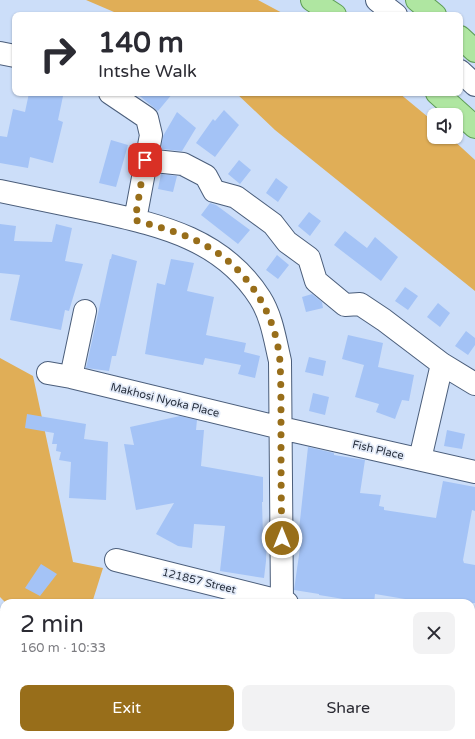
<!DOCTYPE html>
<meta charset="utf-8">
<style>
:root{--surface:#fff;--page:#f2f2f3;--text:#2b2b33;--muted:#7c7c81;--accent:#986e1a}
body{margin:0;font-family:"Varela Round",sans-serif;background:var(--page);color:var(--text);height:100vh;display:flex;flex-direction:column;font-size:15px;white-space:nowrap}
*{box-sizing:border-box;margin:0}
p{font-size:13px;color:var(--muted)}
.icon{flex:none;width:22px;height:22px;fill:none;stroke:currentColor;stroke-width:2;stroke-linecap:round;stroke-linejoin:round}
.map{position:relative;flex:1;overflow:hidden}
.panel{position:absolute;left:0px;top:599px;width:475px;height:140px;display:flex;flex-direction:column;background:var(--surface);border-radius:12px 12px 0 0;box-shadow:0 1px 3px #0004}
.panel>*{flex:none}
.top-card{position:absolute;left:12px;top:12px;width:451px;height:84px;border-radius:8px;box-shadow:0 1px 3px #0004;background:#fff;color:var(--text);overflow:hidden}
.tools{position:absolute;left:427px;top:108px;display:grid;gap:8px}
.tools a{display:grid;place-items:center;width:36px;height:36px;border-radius:8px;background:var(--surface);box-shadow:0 1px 3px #0004;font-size:20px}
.pin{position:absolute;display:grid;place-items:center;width:34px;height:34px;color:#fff;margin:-17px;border-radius:8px;box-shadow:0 2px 6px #0006}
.me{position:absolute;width:44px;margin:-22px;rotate:0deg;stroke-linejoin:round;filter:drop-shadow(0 0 3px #0008)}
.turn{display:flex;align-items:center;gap:14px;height:84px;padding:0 20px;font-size:18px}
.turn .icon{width:52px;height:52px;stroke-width:2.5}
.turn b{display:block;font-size:28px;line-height:34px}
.round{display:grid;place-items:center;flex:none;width:42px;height:42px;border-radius:8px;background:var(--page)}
.head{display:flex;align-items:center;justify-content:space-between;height:68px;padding:0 20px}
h1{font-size:24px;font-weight:600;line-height:30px}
.button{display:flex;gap:8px;margin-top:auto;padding:8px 20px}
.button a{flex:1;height:46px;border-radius:8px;background:var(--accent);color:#fff;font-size:16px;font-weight:600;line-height:46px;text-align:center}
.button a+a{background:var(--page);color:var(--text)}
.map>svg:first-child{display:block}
</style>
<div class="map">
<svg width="475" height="739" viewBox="0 0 475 739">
<rect width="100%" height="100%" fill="#ccdef9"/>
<path fill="#e0ae57" d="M86,0H258L286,15H121Z
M236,93H399L434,122V137H450L475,160V291L275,130Z
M0,358L33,376L73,562L103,568L92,603H6L0,597Z
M0,650L4,654V735H100L107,739H0Z"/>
<path fill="#a4c3f6" d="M29,93H51L63,96L58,120L63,122L53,163L30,157L28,168L0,163V136L7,137L13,109L25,112Z
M136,93H173L158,111Z
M224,110L239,125L215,157L196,143L213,119L215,121Z
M177,112L196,128L182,151L161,149L163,136Z
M111,140L128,145L116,187L99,183Z
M239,160L251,170L240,184L228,174Z
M161,174L177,176L173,192L158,189Z
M276,178L288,187L278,202L266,193Z
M210,203L216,205L250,230L238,244L201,215Z
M309,212L321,221L310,236L298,226Z
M0,224L16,226L14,241L52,242L56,224L72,228L65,261L83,264L69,311L65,310L61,330L10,320L20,275L0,273Z
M345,231L367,248L375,237L398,257L381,281L334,245Z
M112,254L137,261L116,356H112L109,371L86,368L110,259H111Z
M277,255L289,265L278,279L266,270Z
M171,259L194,263L187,291L214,297L206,335L246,343L244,352L260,356L255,378L238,374L241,365L205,358L203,365L145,354L157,283L165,285Z
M405,287L418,296L408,310L395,301Z
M312,294L322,302L323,308L306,312L302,297Z
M438,303L450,313L440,327L427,317Z
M466,331L475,338V345L468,355L455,346Z
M348,335L383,343L378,367L414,375L409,401L402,400L395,419L376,412L379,404L355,397L364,365L342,359Z
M309,357L326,361L323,376L305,372Z
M313,393L329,397L325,415L309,411Z
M27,414L86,424L84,439L108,442L106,500L69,498L71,462L59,460L61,452L56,451L57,444H52L54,433L25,428Z
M180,416L197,420L196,430H204L201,466L263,477V502H262L263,537H267L266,561L264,578L220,571L225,526L194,524L192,548L178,546L156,534L174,503L136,510L124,444L134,445L130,427Z
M447,430L465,434L462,449L444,446Z
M308,447L334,453V455L365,460L360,493L381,495L379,506L384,507V510L436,518L443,481L475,487V511L472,510L463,560L464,563L475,565V603H416L417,601L375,594L374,603H368L319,595V594L294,590L300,548H297Z
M41,564L57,574L40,596L25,588Z"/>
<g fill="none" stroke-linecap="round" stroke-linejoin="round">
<g stroke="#4b5e7b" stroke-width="24">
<path id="minor" d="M377,0L396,15
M0,53L15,56
M460,71L475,85
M110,93L147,118L151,135L135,220
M145,160L183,164L206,176L214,191L236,197L273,224L287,242L309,258L316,281L345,305L360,304L384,320L442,364L475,384
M0,191C34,198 68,205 101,212C163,226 223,240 260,298C272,317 275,340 280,361L282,603
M48,373L71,377L281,428L475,472
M71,377L85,311
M420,459L442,364
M116,560L287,603
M0,622L4,627
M471,644L475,645
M138,735L147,739
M282,735V739"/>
</g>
<g stroke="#5d9c56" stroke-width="24">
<path id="major" d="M312,0L335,15
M417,0L435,15
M460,37L475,51
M437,93L475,127"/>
</g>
<use href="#minor" stroke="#fff" stroke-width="22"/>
<use href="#major" stroke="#afe6a1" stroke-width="22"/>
</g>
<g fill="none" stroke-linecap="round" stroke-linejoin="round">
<path stroke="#986e1a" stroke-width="7" stroke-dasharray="0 12.6" d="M145,160L135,220C158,227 180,232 201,243C246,266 276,312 280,362C281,382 281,403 281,423C281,461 281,500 282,538"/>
</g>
<g text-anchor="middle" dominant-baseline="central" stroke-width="3.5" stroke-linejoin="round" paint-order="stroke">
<g font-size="11" fill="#29313f" stroke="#e2eaf8">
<text transform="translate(165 400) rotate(14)">Makhosi Nyoka Place</text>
<text transform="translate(378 450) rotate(13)">Fish Place</text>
<text transform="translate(199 581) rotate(14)">121857 Street</text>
</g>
</g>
</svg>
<div class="tools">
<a><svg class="icon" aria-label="sound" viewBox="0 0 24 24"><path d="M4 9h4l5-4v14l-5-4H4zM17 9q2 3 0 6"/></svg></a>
</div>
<div class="pin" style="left:145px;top:160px;background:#d93025"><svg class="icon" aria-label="arrive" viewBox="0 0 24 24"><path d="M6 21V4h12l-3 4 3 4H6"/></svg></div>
<svg class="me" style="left:282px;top:538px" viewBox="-20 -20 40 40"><circle r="17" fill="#986e1a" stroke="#fff" stroke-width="3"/><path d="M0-11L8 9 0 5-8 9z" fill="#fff"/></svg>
<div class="top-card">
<div class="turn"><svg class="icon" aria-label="right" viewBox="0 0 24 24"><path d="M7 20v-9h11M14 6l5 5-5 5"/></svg><div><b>140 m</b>Intshe Walk</div></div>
</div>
<section class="panel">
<div class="head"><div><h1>2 min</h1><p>160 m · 10:33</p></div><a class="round"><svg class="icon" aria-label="close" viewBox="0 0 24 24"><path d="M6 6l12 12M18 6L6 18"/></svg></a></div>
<div class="button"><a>Exit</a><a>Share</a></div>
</section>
</div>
